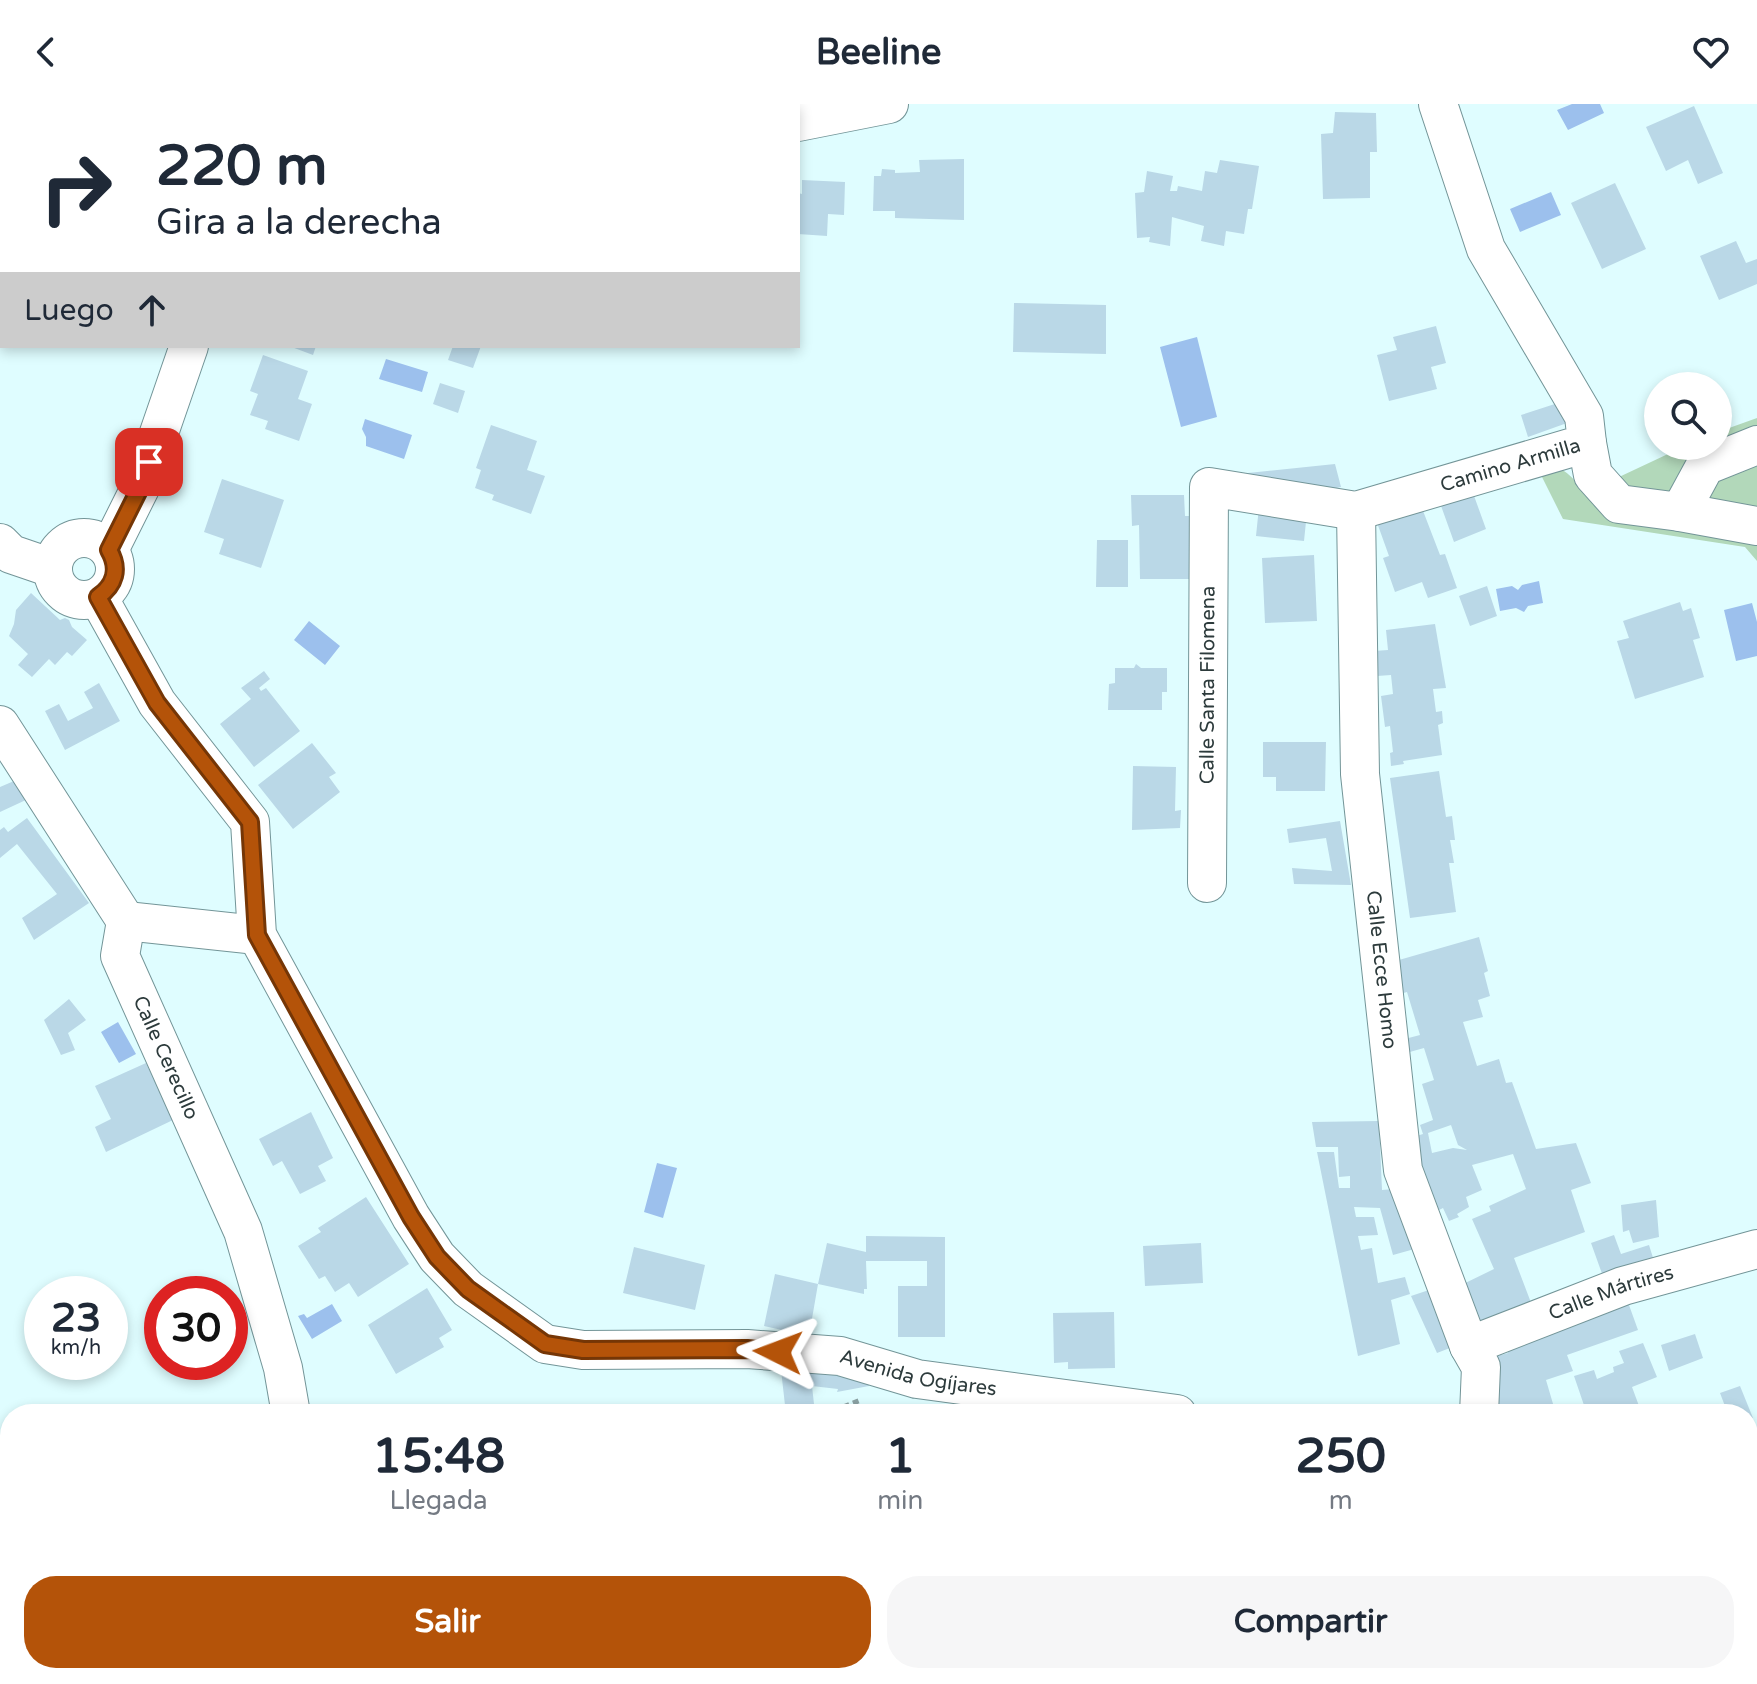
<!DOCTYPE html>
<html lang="es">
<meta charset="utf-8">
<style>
:root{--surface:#fff;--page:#f6f6f7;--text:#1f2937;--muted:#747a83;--accent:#b45309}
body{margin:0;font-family:"Varela Round",sans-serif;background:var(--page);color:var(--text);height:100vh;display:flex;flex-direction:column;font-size:30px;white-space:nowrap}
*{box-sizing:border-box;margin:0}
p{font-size:26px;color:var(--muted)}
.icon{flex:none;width:44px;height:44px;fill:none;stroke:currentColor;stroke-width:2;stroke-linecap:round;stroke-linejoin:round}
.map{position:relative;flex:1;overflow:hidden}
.drawer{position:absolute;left:0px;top:1300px;width:1758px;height:280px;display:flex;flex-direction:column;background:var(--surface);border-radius:32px 32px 0 0;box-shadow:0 4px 12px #0003}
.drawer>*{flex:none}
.hud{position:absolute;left:0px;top:0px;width:800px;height:244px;box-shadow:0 4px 12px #0003;background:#fff;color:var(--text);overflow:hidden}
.fabs{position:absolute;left:1644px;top:268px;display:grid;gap:16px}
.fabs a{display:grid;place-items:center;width:88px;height:88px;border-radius:50%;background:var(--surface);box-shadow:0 4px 12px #0003;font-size:40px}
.speed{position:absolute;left:24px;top:1172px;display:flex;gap:16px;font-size:40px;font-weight:700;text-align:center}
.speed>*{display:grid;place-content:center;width:104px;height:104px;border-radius:50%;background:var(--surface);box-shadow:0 4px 12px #0003;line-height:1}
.speed small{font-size:20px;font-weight:400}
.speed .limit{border:12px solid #d22;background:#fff;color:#111}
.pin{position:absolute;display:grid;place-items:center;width:68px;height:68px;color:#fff;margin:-34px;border-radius:16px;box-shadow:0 4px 12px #0006}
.me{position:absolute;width:88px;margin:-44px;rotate:273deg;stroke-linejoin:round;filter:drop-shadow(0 0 6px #0008)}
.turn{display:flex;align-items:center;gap:28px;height:168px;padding:0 24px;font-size:36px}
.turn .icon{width:104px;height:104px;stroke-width:2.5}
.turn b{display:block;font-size:56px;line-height:68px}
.then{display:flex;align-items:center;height:76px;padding:0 24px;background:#0003;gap:16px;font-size:30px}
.eta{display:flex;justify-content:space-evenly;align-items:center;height:136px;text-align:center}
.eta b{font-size:48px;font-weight:800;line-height:56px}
.primary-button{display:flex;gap:16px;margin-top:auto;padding:16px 24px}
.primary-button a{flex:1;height:92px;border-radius:32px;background:var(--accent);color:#fff;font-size:32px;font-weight:800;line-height:92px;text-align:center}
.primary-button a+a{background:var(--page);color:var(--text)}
header{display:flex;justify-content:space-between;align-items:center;height:104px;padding:0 24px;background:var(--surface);font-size:36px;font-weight:800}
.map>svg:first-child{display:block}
</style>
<header><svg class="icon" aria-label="back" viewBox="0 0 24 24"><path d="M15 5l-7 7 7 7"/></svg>Beeline<svg class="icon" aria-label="heart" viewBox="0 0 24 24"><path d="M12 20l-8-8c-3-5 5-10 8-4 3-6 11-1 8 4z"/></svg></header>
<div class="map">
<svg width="1757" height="1580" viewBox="0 0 1757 1580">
<rect width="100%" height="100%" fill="#dffdff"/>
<path fill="#b2d8ba" d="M1757,314V457L1745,443L1563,415L1539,367C1556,362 1563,363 1575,377L1593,371L1619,373L1685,342H1718V328Z"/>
<path fill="#9cc0ed" d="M1572,0H1600L1604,9L1568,26L1557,6Z
M1551,88L1561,111L1520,128L1510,105Z
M1197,233L1217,313L1181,323L1160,243Z
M386,255L428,268L422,288L379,275Z
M365,315L412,331L404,355L366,342V333L362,325Z
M1539,477L1543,499L1528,502L1524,508L1516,504L1500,507L1496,485L1512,482L1518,486L1522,481Z
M1752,499L1757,518V552L1736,557L1724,506Z
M309,517L340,542L325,561L294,536Z
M118,918L136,950L119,959L101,928Z
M657,1059L677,1064L663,1114L644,1108Z
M332,1200L342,1217L312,1235L298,1212L304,1210L307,1214Z"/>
<path fill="#bad8e7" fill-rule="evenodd" d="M1694,2L1723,69L1698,80L1688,56L1666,67L1646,23Z
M1335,8L1376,9L1377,48H1370V94L1323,95L1321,30L1333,29Z
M964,55V116L895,114V107H873L874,72H881L882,65L895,66V69L920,68L919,56Z
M1220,56L1259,62L1252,105H1248L1244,130L1226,127L1224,142L1201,137L1204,122L1172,113L1170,142L1149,138L1150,133L1137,134L1135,89L1144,88L1147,67L1173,72L1170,87H1177L1178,82L1202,87L1205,67L1217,69Z
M802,76L845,78L844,111L828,110L827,132L798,130V89L802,90Z
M1615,79L1646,145L1602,165L1571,99Z
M1736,137L1746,159L1757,155V180L1719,196L1700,152Z
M1014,199L1106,201V250L1013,248Z
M1436,222L1446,259L1431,263L1437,285L1389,297L1377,251L1397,246L1393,233Z
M289,242H316L313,251Z
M453,242H481L473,264L448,256Z
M263,251L308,267L298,295L312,300L299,337L265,325L268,317L250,311L258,290L250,287Z
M440,279L465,287L458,309L433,300Z
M1561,298L1567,319L1528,333L1521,311Z
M491,321L537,337L527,366L545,372L531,410L492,396L494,391L475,384L481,366L476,364Z
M1335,360L1341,383L1318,388L1249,378L1248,369Z
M222,375L284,396L261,464L219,450L224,435L204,428Z
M1473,389L1486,425L1454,438L1440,399Z
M1131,391H1184L1185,412H1190L1191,475H1140L1139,421L1132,422Z
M1420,399L1440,451L1445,450L1457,484L1428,494L1422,478L1395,488L1383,454L1389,452L1375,413Z
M1259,403L1307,408L1304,437L1256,432Z
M1097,436H1128V483H1096Z
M1314,451L1317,517L1265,519L1262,454Z
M1487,482L1497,512L1470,522L1459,492Z
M31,489L60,516L65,514L69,516L72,523L87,536L72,552L67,548L55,561L49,555L32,573L18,561L28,550L9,532L14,520L16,506Z
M1680,498L1683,507L1691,504L1700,534L1693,536L1704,573L1635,595L1617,537L1629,534L1623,517Z
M1435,520L1446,584L1433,585L1436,608L1442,607L1443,619L1438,621L1442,651L1403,657L1404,660L1391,662L1390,649L1393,648L1390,622L1385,623L1381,592L1393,590L1391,571L1377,572L1374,547L1388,546L1386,526Z
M1136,560L1141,564H1167V588H1162V606H1108L1109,580L1115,579V564H1134Z
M264,567L270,575L259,584L261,587L266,584L300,627L254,663L220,620L251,595L241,584Z
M99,579L120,617L65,646L45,607L59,600L68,617L93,604L84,588Z
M1263,638H1326L1325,687H1276V673H1263Z
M312,639L336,669L329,673L340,688L293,725L258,681Z
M1133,662L1176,663L1175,707L1181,706L1180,724L1132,726Z
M1439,667L1446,713L1452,712L1455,736H1450L1454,759H1449L1456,808L1410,814L1390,674Z
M21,674L28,695L0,708V683Z
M27,714L89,799L34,836L22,814L57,790L17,740L0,754V726L4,723L8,728Z
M1340,717L1351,781L1294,780L1292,764L1332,767L1326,734L1289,739L1287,725Z
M1479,833L1488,867L1484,869L1490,892L1478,896L1483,913L1463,918L1477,962L1499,955L1506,979L1512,978L1536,1045L1576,1039L1591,1079L1571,1086L1585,1128L1514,1154L1533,1204L1472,1225L1453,1185L1494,1165L1472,1115L1491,1107L1489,1102L1526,1085L1513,1050L1472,1061L1482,1086L1466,1093L1469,1103L1457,1110L1459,1113L1449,1117L1443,1104L1437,1107L1447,1129L1444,1161L1413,1033L1423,1030L1420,1021L1433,1016L1422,980L1434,976L1424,944L1399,951L1397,937L1420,931L1407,888L1393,892L1392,858ZM1451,1021L1458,1041L1467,1046L1453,1044L1432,1049L1428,1029Z
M69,895L86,916L68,929L75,946L61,951L44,916Z
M146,959L173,1016L106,1048L95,1023L111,1015L95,982Z
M311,1008L333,1054L318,1062L326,1077L300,1090L282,1057L273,1062L259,1035Z
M1379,1017L1382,1086L1394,1085L1418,1144L1393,1151L1380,1104L1354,1103L1356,1113H1374L1378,1131L1358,1132L1361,1146L1372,1144L1378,1179L1405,1173L1410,1190L1391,1196L1400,1240L1358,1252L1317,1048H1334L1339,1084H1350V1072L1339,1073L1338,1043H1316L1312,1018Z
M366,1093L409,1160L358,1193L349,1179L335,1188L325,1172L319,1175L298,1142L321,1128L318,1124Z
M1656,1096L1659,1133L1633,1139L1629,1126L1623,1128L1621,1101Z
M1614,1131L1621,1150L1649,1141L1655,1160L1605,1178L1591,1139Z
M866,1132L945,1133V1233H898V1182H927V1157H866L867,1185H864V1190L818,1180L827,1139L866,1148Z
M1201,1139L1203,1179L1145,1182L1143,1142Z
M634,1143L705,1161L695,1206L623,1189Z
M775,1170L818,1180L809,1232L764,1222Z
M427,1184L452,1226L439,1234L444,1243L396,1270L368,1221Z
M1435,1184L1460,1240L1437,1249L1411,1192Z
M1625,1190L1638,1226L1567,1251L1573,1267L1546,1276L1556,1310H1501L1490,1254L1508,1249L1503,1234Z
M1114,1208L1115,1264L1068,1265V1258L1054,1259L1053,1209Z
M1695,1230L1703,1254L1669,1267L1661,1241Z
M1643,1239L1657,1273L1632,1283L1642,1310H1587L1574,1272L1594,1266L1597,1275L1614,1268L1613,1263L1624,1259L1619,1247Z
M780,1257L869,1268V1282L837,1288L838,1285L812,1282L814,1300L786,1310Z
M1740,1282L1753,1314L1748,1317V1310H1728L1720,1289Z
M724,1303V1310H681V1306Z
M1757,1338V1370L1748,1375V1343Z
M1757,1430V1493L1751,1483L1748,1485V1433Z
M1748,1524L1754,1529L1757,1527V1580H1747L1744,1570H1748Z
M104,1570H166L167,1580H103Z
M280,1570H326L328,1580H282Z
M1406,1570H1480L1481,1580H1405Z
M1523,1570H1563L1539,1580H1524Z
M1642,1570H1651L1673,1580H1637Z"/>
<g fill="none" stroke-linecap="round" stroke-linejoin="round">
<g stroke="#739598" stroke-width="40">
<g id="minor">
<path d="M348,0L363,2"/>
<path d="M272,2L273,0"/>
<path d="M798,18L889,0"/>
<path d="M1587,339L1593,371L1619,400L1680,408L1705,362L1757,341"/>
<path id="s1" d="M1356,407L1360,670L1403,1066L1469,1242L1481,1263L1479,1310"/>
<path d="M1680,408L1757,422"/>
<circle cx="84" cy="465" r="31"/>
<path d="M0,439L11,450L52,464"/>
<path d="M109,446L140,384L189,242"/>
<path id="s2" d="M98,493L157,599L250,718L257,831L411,1113L437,1153L468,1185L545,1240L583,1246L747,1245L840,1252L917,1275L1177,1310"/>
<path id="s3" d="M0,621L126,817L120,852L243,1127L283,1264L291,1310"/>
<path id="s4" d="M1207,779L1209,383L1356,407L1587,339L1584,312L1486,145L1438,0"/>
<path d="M126,817L257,831"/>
<path id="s5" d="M1469,1242L1623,1182L1757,1145"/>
<path d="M180,1570L181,1580"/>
<path d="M340,1570L342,1580"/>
<path d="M1510,1570L1511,1580"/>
<path d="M1679,1570L1697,1580"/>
</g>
</g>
<path stroke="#8ba1a3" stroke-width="5" stroke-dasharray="6 4" stroke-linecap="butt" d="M825,1310L861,1296
M620,1570L623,1580
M730,1580L735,1570"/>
<use href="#minor" stroke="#fff" stroke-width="38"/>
</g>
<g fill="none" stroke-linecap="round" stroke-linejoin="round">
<g stroke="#753606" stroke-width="20">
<path id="route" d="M149,358L140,384L109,446C120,465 115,481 98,493L157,599L250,718L257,831L411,1113L437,1153L468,1185L545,1240L583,1246L747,1245L778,1248"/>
</g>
<use href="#route" stroke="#b45309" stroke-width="14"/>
</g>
<g text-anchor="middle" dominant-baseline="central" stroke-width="7" stroke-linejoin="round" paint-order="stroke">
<g font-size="20" fill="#2d3b3c" stroke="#fff">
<text stroke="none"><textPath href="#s4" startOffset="706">Camino Armilla</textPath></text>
<text stroke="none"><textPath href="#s4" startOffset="198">Calle Santa Filomena</textPath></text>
<text stroke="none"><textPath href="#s1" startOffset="460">Calle Ecce Homo</textPath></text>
<text stroke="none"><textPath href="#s3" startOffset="380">Calle Cerecillo</textPath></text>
<text stroke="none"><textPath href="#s5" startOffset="152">Calle Mártires</textPath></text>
<text stroke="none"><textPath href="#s2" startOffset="1270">Avenida Ogíjares</textPath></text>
</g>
</g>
</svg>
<div class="fabs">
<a><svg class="icon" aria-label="search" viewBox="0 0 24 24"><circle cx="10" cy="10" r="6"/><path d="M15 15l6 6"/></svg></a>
</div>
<div class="speed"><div>23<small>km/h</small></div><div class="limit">30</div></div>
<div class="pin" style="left:149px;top:358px;background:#d93025"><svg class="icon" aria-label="arrive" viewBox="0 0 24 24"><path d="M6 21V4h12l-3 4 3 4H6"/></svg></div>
<svg class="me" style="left:778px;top:1248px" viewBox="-20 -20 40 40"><path d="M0-17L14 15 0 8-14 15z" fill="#b45309" stroke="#fff" stroke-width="4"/></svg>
<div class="hud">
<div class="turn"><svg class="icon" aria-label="right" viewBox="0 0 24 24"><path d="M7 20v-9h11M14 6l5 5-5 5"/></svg><div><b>220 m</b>Gira a la derecha</div></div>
<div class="then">Luego<svg class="icon" aria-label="ahead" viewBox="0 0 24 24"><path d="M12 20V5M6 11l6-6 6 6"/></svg></div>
</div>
<section class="drawer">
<div class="eta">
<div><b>15:48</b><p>Llegada</p></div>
<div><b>1</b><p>min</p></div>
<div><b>250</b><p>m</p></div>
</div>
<div class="primary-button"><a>Salir</a><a>Compartir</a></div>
</section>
</div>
